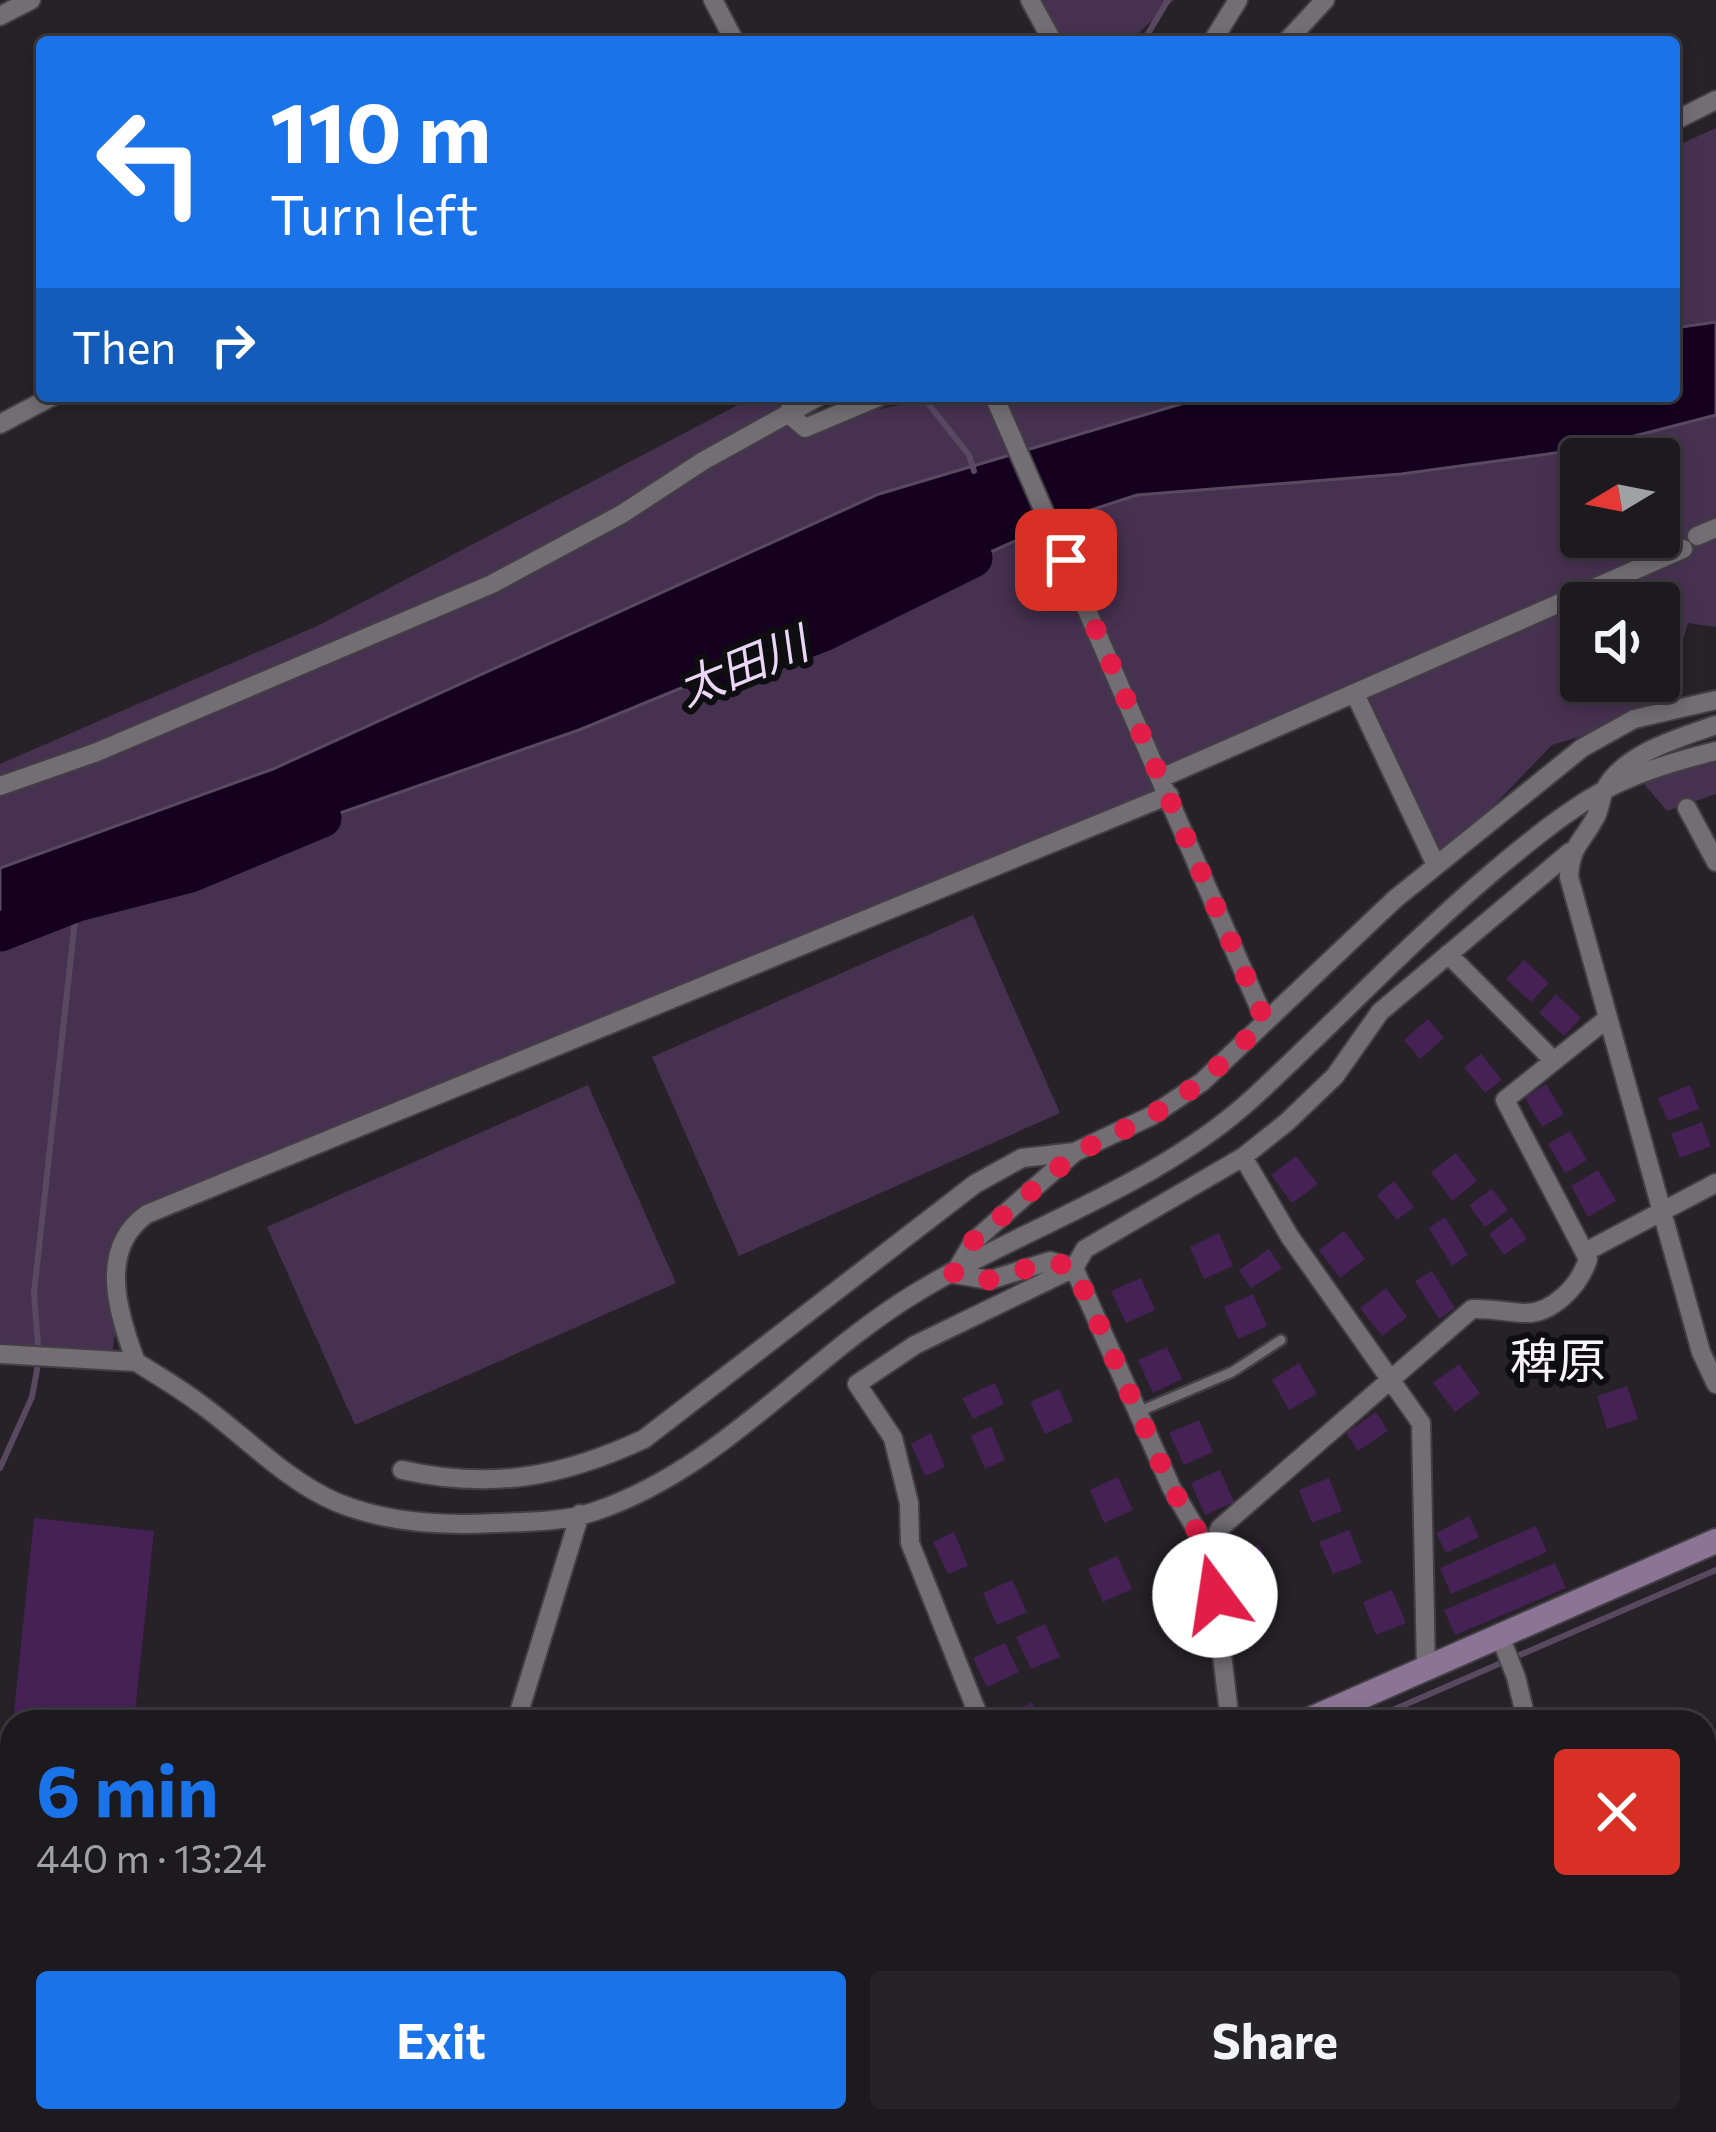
<!DOCTYPE html>
<meta charset="utf-8">
<style>
:root{--surface:#1c1a1e;--page:#252327;--text:#f1f3f6;--muted:#a0a1a4;--line:#3a383c;--accent:#1a73e8}
body{margin:0;font-family:Commissioner,"Noto Sans JP",sans-serif;background:var(--page);color:var(--text);height:100vh;display:flex;flex-direction:column;font-size:45px;white-space:nowrap}
*{box-sizing:border-box;margin:0}
p{font-size:39px;color:var(--muted)}
.icon{flex:none;width:66px;height:66px;fill:none;stroke:currentColor;stroke-width:2;stroke-linecap:round;stroke-linejoin:round}
.map{position:relative;flex:1;overflow:hidden}
.side{position:absolute;left:0px;top:1710px;width:1716px;height:423px;display:flex;flex-direction:column;background:var(--surface);border-radius:36px 36px 0 0;box-shadow:0 6px 18px #0003,0 0 0 3px var(--line)}
.side>*{flex:none}
.banner{position:absolute;left:36px;top:36px;width:1644px;height:366px;border-radius:12px;box-shadow:0 6px 18px #0003,0 0 0 3px var(--line);background:#1a73e8;color:#fff;overflow:hidden}
.needle{width:78px;rotate:260deg}
.controls{position:absolute;left:1560px;top:438px;display:grid;gap:24px}
.controls a{display:grid;place-items:center;width:120px;height:120px;border-radius:12px;background:var(--surface);box-shadow:0 6px 18px #0003,0 0 0 3px var(--line);font-size:60px}
.pin{position:absolute;display:grid;place-items:center;width:102px;height:102px;color:#fff;margin:-51px;border-radius:24px;box-shadow:0 6px 18px #0006}
.me{position:absolute;width:132px;margin:-66px;rotate:346deg;stroke-linejoin:round;filter:drop-shadow(0 0 9px #0008)}
.turn{display:flex;align-items:center;gap:42px;height:252px;padding:0 36px;font-size:54px}
.turn .icon{width:156px;height:156px;stroke-width:2.5}
.turn b{display:block;font-size:84px;line-height:102px}
.then{display:flex;align-items:center;height:114px;padding:0 36px;background:#0003;gap:24px;font-size:45px}
.round{display:grid;place-items:center;flex:none;width:126px;height:126px;border-radius:12px;background:var(--page)}
.summary{display:flex;align-items:center;justify-content:space-between;height:204px;padding:0 36px}
h1{font-size:72px;font-weight:700;line-height:90px;color:var(--accent)}
.button{display:flex;gap:24px;margin-top:auto;padding:24px 36px}
.button a{flex:1;height:138px;border-radius:12px;background:var(--accent);color:#fff;font-size:48px;font-weight:700;line-height:138px;text-align:center}
.button a+a{background:var(--page);color:var(--text)}
.map>svg:first-child{display:block}
</style>
<div class="map">
<svg width="1716" height="2132" viewBox="0 0 1716 2132">
<rect width="100%" height="100%" fill="#262228"/>
<path fill="#473151" fill-rule="evenodd" d="M1023,0H1174L1129,42H1049Z
M1716,128V322L1674,328V147Z
M755,396H769L798,426L943,396H1223L1191,401L879,494L273,769L0,868V764L317,626Z
M1716,415V627L1688,623L1662,712L1552,745L1436,865L1355,698L919,898L132,1225L111,1360L0,1355V931L579,730L752,659L1066,518L1137,495L1401,474L1584,449ZM1581,459H1659V537H1581ZM1581,603H1659V681H1581Z
M1716,747V794L1667,811L1638,777Z
M973,915L1060,1113L739,1256L652,1057Z
M588,1085L676,1283L355,1425L267,1227Z"/>
<path fill="#15001f" stroke="#584960" stroke-width="3" d="M1716,322V415L1584,449L1401,474L1137,495L1066,518L752,659L579,730L0,931V868L273,769L879,494L1191,401L1223,396H1674V328Z"/>
<g fill="none" stroke-linecap="round" stroke-linejoin="round">
<path stroke="#584960" stroke-width="6" d="M708,42L721,35L724,40
M1143,42L1168,0
M922,396L969,455L974,471
M0,1468L32,1397L39,1359L34,1293L77,902
M1365,1722L1716,1570
M0,2008L12,2005"/>
<path stroke="#15001f" stroke-width="39" d="M704,678L823,632L973,558
M0,932L77,902L190,873L322,818"/>
</g>
<path fill="#452155" d="M1524,960L1549,983L1531,1002L1506,979Z
M1556,994L1581,1018L1564,1036L1539,1013Z
M1428,1019L1444,1038L1420,1059L1404,1040Z
M1481,1054L1502,1080L1485,1093L1464,1067Z
M1546,1084L1564,1114L1542,1127L1525,1098Z
M1690,1085L1699,1109L1668,1121L1658,1098Z
M1702,1122L1711,1146L1680,1158L1671,1134Z
M1570,1131L1587,1160L1565,1173L1548,1144Z
M1456,1153L1477,1181L1452,1201L1431,1172Z
M1296,1156L1318,1184L1292,1203L1271,1175Z
M1598,1170L1616,1201L1588,1217L1571,1186Z
M1394,1181L1414,1207L1397,1220L1377,1195Z
M1492,1189L1508,1210L1485,1227L1469,1205Z
M1445,1217L1468,1255L1452,1266L1429,1228Z
M1512,1217L1527,1239L1504,1255L1489,1234Z
M1344,1231L1365,1259L1340,1278L1319,1250Z
M1219,1233L1233,1266L1204,1279L1190,1247Z
M1269,1249L1282,1268L1251,1288L1239,1270Z
M1432,1271L1455,1308L1439,1319L1415,1281Z
M1141,1278L1155,1310L1126,1323L1111,1291Z
M1386,1288L1407,1317L1382,1336L1360,1308Z
M1253,1294L1267,1326L1238,1339L1224,1307Z
M1167,1347L1182,1379L1153,1393L1138,1360Z
M1299,1363L1317,1394L1289,1410L1272,1380Z
M1459,1364L1480,1393L1455,1412L1433,1383Z
M995,1383L1004,1404L973,1419L962,1398Z
M1627,1386L1638,1419L1607,1429L1597,1396Z
M1059,1389L1073,1421L1045,1434L1030,1402Z
M1376,1412L1388,1431L1358,1451L1346,1433Z
M1199,1420L1213,1452L1184,1465L1169,1433Z
M991,1426L1005,1460L985,1469L971,1436Z
M931,1433L945,1467L925,1476L911,1444Z
M1220,1470L1234,1502L1205,1515L1191,1483Z
M1118,1477L1133,1510L1104,1523L1090,1490Z
M1329,1478L1342,1511L1312,1523L1299,1490Z
M1469,1516L1479,1537L1446,1553L1436,1533Z
M34,1518L154,1531L134,1722H13Z
M1536,1526L1547,1552L1451,1594L1440,1568Z
M1349,1530L1362,1563L1333,1574L1319,1542Z
M954,1532L968,1566L948,1574L933,1542Z
M1259,1544L1273,1576L1244,1589L1230,1557Z
M1117,1556L1132,1589L1103,1602L1088,1569Z
M1555,1563L1566,1588L1455,1635L1444,1610Z
M1012,1580L1027,1612L997,1625L983,1593Z
M1392,1590L1406,1623L1376,1635L1363,1602Z
M1045,1624L1060,1657L1031,1669L1016,1637Z
M1005,1643L1019,1672L987,1687L973,1658Z
M1032,1702L1041,1722H1002L1000,1717Z
M9,1764H12V1827L2,1826Z"/>
<g fill="none" stroke-linecap="round" stroke-linejoin="round">
<g stroke="#423f44" stroke-width="14">
<path id="lane" d="M1138,1412L1232,1372L1281,1340"/>
</g>
<g stroke="#423f44" stroke-width="22">
<path id="street" d="M713,0L735,42
M1030,0L1053,42
M0,16L31,0
M1212,42L1238,0
M1286,42L1325,0
M1674,121L1716,100
M994,396L1265,1021
M791,404L789,414L805,428L881,396
M0,424L53,396
M1697,536L1716,528
M1355,694L1436,865
M1716,725C1679,738 1623,753 1604,791C1600,800 1600,810 1595,818C1581,844 1571,845 1569,877L1701,1352L1716,1384
M1161,778L1683,549
M0,786L97,752L492,584L622,514L703,461L820,396
M1169,795L147,1214C97,1249 118,1314 136,1362C157,1375 179,1388 199,1403C244,1435 285,1480 336,1502C384,1522 442,1526 494,1523C527,1522 565,1522 596,1511C720,1469 805,1361 914,1294C1025,1226 1158,1186 1255,1096C1336,1021 1411,941 1495,870C1529,842 1562,814 1601,792C1634,773 1679,760 1716,751
M1687,808L1716,862
M1448,954L1554,1061
M1243,1157L1290,1237L1421,1423L1426,1669
M1585,1252L1716,1183
M0,1354L136,1362
M402,1470C492,1490 562,1477 644,1439L975,1184L1022,1158L1075,1152
M1210,1553L1171,1487L1074,1268L1050,1261L990,1280L954,1274L973,1242L1075,1152L1151,1116L1202,1082L1395,899L1582,748L1634,719L1716,700
M1500,1636L1516,1677L1527,1722
M516,1722L580,1514
M981,1722L910,1543L909,1503L893,1438L857,1384L915,1345L1074,1268L1085,1249L1243,1157L1287,1122L1335,1076L1380,1012L1570,852
M1230,1722L1210,1553L1220,1528L1472,1309C1490,1308 1505,1312 1523,1313C1552,1315 1580,1285 1588,1259L1505,1100L1608,1018
M1704,1868L1716,1865
M836,2121L839,2132
M1291,2121L1293,2132
M1633,2121L1636,2132
M107,2132L108,2121
M325,2132L330,2121
M717,2132L759,2121"/>
</g>
<g stroke="#423f44" stroke-width="28">
<path id="secondary" d="M1304,1722L1716,1541
M0,1962L12,1956"/>
</g>
<use href="#lane" stroke="#726e74" stroke-width="9"/>
<use href="#street" stroke="#726e74" stroke-width="18"/>
<use href="#secondary" stroke="#8b7495" stroke-width="24"/>
</g>
<g fill="none" stroke-linecap="round" stroke-linejoin="round">
<path stroke="#e11d48" stroke-width="21" stroke-dasharray="0 37.8" d="M1066,560L1265,1021L1202,1082L1151,1116L1076,1153L973,1241L953,1274L990,1280L1050,1261L1074,1268L1171,1487L1210,1553L1215,1595"/>
</g>
<g text-anchor="middle" dominant-baseline="central" stroke-width="12" stroke-linejoin="round" paint-order="stroke">
<g font-size="45" font-style="italic" fill="#ecd6f7" stroke="#0e0d0f">
<text transform="translate(742 664) rotate(-22)">太田川</text>
</g>
<g font-size="48" fill="#f6f4f8" stroke="#0e0d0f">
<text x="1558" y="1358">稗原</text>
</g>
</g>
</svg>
<div class="controls">
<a><svg class="needle" viewBox="-14 -14 28 28"><path d="M0-13l5 13h-10z" fill="#e53935"/><path d="M0 13l5-13h-10z" fill="#a0a1a4"/></svg></a>
<a><svg class="icon" aria-label="sound" viewBox="0 0 24 24"><path d="M4 9h4l5-4v14l-5-4H4zM17 9q2 3 0 6"/></svg></a>
</div>
<div class="pin" style="left:1066px;top:560px;background:#d93025"><svg class="icon" aria-label="arrive" viewBox="0 0 24 24"><path d="M6 21V4h12l-3 4 3 4H6"/></svg></div>
<svg class="me" style="left:1215px;top:1595px" viewBox="-20 -20 40 40"><circle r="19" fill="#fff"/><path d="M0-13L10 11 0 6-10 11z" fill="#e11d48"/></svg>
<div class="banner">
<div class="turn"><svg class="icon" aria-label="left" viewBox="0 0 24 24"><path d="M17 20v-9H6M10 6l-5 5 5 5"/></svg><div><b>110 m</b>Turn left</div></div>
<div class="then">Then<svg class="icon" aria-label="right" viewBox="0 0 24 24"><path d="M7 20v-9h11M14 6l5 5-5 5"/></svg></div>
</div>
<section class="side">
<div class="summary"><div><h1>6 min</h1><p>440 m · 13:24</p></div><a class="round" style="background:#d93025;color:#fff"><svg class="icon" aria-label="close" viewBox="0 0 24 24"><path d="M6 6l12 12M18 6L6 18"/></svg></a></div>
<div class="button"><a>Exit</a><a>Share</a></div>
</section>
</div>
